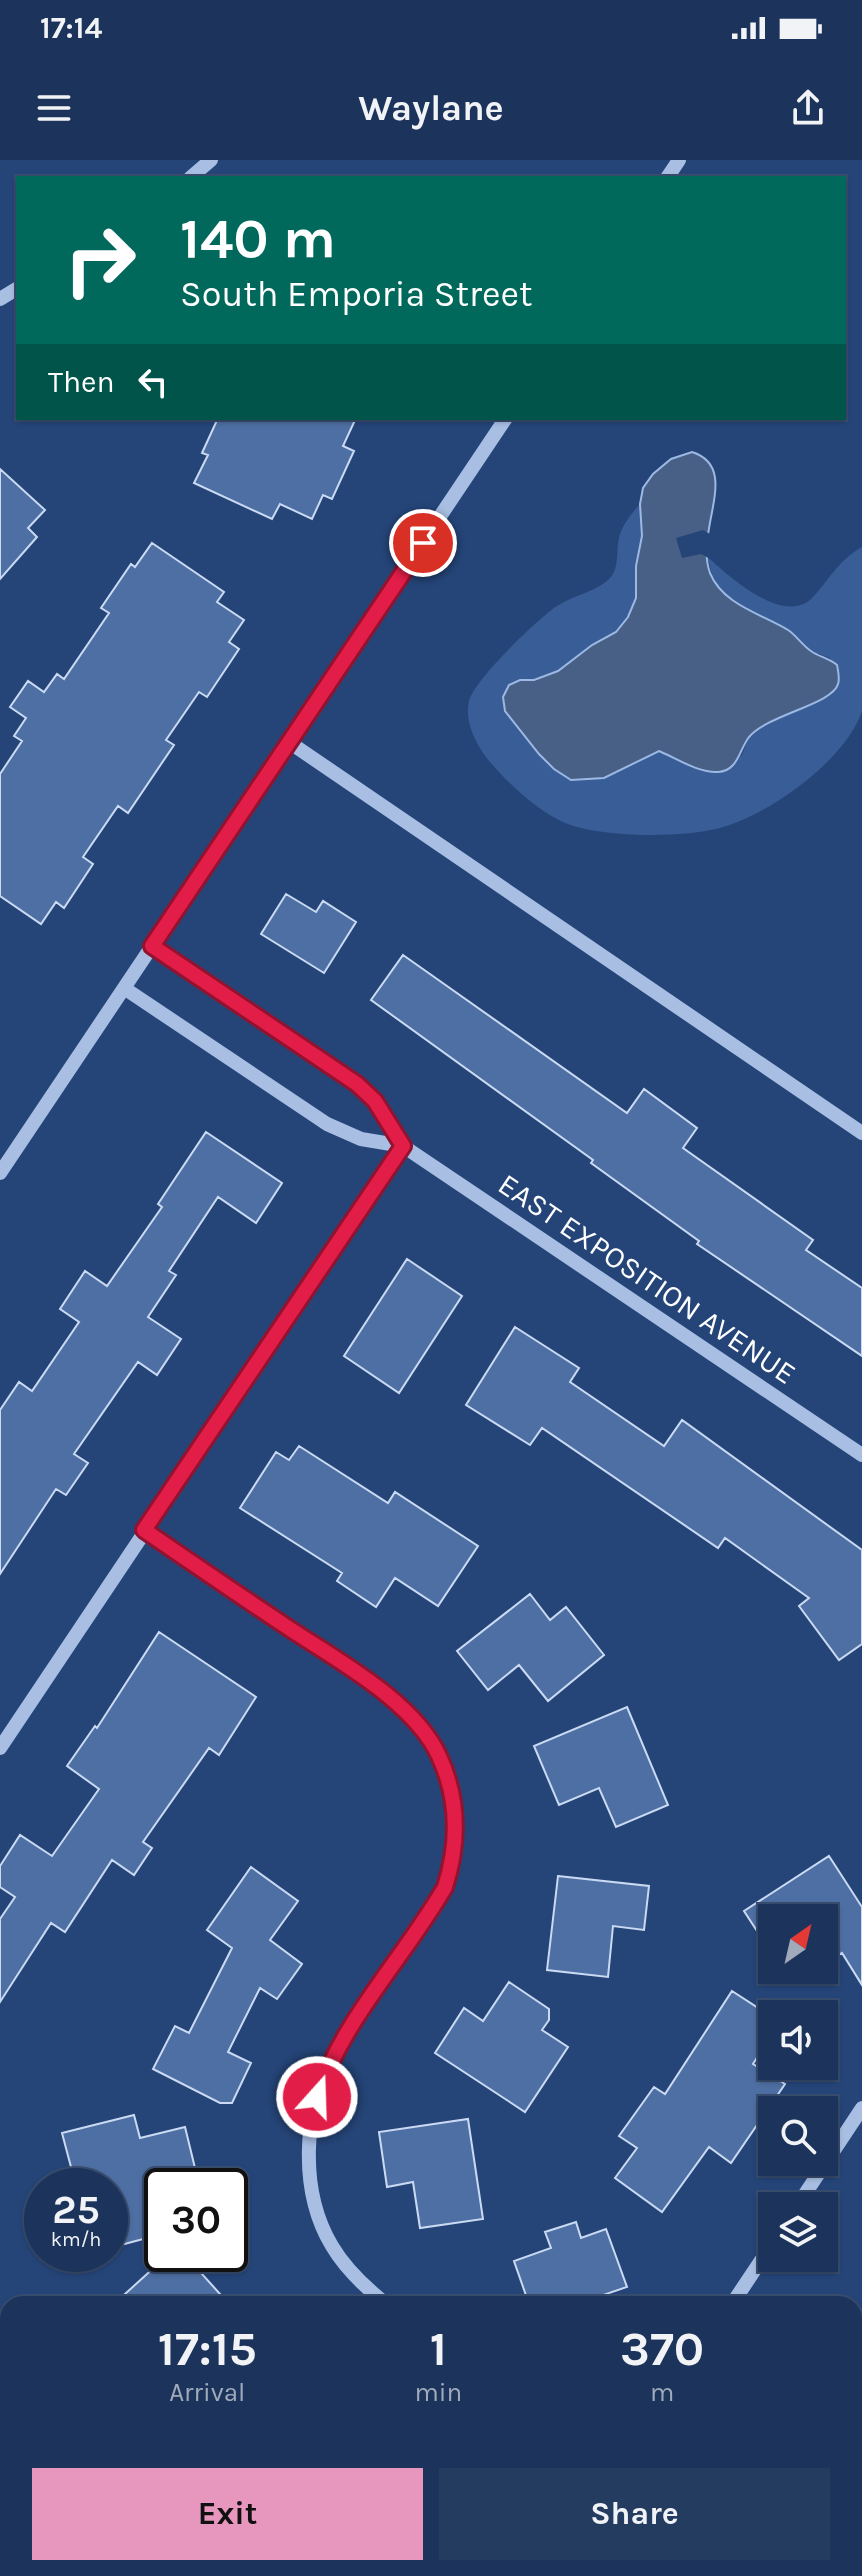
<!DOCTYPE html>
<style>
:root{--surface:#1c345b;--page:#253c61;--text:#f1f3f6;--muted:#a0aabb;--line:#3a4f71;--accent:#e797bd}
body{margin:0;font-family:Karla,sans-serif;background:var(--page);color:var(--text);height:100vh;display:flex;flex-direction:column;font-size:30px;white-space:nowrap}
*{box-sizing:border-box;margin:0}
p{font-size:26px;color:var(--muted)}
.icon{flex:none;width:44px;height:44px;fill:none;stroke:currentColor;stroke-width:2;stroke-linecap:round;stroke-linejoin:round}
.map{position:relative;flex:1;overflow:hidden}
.details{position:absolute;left:0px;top:2136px;width:862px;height:280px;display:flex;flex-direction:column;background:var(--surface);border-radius:24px 24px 0 0;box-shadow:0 2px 6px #0004,0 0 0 2px var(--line)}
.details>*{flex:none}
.hud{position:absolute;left:16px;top:16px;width:830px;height:244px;border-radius:0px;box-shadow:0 2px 6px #0004,0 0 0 2px var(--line);background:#00695c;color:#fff;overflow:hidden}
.needle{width:52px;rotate:34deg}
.tools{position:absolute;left:758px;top:1744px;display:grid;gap:16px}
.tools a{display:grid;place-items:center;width:80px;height:80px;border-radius:0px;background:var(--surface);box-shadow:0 2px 6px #0004,0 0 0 2px var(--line);font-size:40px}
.speed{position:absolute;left:24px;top:2008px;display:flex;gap:16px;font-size:40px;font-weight:700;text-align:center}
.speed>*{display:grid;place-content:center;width:104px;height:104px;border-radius:50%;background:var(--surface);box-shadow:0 2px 6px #0004,0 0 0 2px var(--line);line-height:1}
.speed small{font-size:20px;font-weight:400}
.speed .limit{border:4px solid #111;border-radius:12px;background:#fff;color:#111}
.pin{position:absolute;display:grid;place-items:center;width:68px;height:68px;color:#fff;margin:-34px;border:4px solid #fff;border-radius:50%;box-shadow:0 2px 8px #0007}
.me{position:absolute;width:88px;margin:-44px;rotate:20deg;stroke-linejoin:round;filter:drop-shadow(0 0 6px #0008)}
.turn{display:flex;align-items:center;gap:28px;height:168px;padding:0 32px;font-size:36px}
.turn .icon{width:104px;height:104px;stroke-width:2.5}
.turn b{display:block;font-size:56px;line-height:68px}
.then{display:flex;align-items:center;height:76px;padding:0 32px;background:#0003;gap:16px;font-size:30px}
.eta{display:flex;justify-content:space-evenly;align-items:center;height:136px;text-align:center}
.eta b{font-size:48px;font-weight:700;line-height:56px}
.primary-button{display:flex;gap:16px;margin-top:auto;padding:16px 32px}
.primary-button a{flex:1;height:92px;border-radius:0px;background:var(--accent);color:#111;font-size:32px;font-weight:700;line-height:92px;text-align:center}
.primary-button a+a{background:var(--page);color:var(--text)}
.status{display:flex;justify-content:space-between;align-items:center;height:56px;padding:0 40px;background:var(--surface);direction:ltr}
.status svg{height:22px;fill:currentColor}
header{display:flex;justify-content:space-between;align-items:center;height:104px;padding:0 32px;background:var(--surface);font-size:36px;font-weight:700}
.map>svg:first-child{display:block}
</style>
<div class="status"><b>17:14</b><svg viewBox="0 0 49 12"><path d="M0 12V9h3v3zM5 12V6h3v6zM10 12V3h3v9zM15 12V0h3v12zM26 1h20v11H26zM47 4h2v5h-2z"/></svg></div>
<header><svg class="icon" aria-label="menu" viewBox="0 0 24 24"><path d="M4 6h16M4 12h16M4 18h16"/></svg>Waylane<svg class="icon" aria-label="share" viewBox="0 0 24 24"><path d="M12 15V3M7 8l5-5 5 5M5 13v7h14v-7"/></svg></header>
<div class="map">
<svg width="862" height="2416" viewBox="0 0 862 2416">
<rect width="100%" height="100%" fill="#254579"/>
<path fill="#395d96" d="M640,344L642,376L636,406V438L628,457L616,472L592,485L558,511L534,520H520L514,563L554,609L645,596L659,591L696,608L718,612L742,595L748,578L764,564L830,535V498C803,490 737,448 719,426C712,417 710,409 708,397C730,418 787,468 814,436C831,417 839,400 862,387C862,428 862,468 862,509C862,521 862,539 862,551C846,600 769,655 720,668C681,678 603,678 565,663C537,651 509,624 490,602C477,586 464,562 469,541C475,519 535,462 554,448C570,436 593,433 608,420C621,409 615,389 620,374C624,363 632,353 640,344Z"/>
<path fill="#485f86" stroke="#9cb9e4" stroke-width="2" d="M692,292C742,308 694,370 710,413C723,445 762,454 788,470C796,475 802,485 811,491C819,497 829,498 837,505C838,510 840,519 838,524C833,544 767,555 749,577C739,590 738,611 718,612C698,613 676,598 659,591L604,618L571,620L554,609L539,594L505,551L503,537L509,525L520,520H534L558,511L592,485L616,472L628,457L636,438V406L642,376L640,344L643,328L653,314L671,299Z"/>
<path fill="#254579" d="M703,370L710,374L712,400L701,394L682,398L676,378Z"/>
<path fill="#4e6fa3" stroke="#cadaf3" stroke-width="2" d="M218,258H356L343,286L354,291L332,339L323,335L312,359L280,344L272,359L194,323L208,295L202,293Z
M0,309L45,350L28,368L37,377L0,419Z
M152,383L224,432L217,442L244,460L229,482L239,489L207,537L199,532L166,580L174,585L128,653L118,646L83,697L93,704L64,748L56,742L41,764L0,736V614L22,581L14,576L26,558L10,547L28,521L44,532L57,514L64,519L109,453L101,448L131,404L135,407Z
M286,734L316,752L323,741L356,762L324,813L261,774Z
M403,795L627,953L644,929L697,968L683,988L813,1080L806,1090L862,1128V1196L697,1084L699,1081L591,1003L593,1000L371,840Z
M206,972L282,1023L256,1063L218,1037L169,1111L176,1115L148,1157L181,1179L157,1215L138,1202L74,1294L88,1303L66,1335L56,1329L0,1414V1250L19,1222L32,1231L79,1162L60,1149L85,1111L107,1126L162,1047L158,1044Z
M407,1099L462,1136L399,1233L344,1196Z
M515,1167L579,1208L570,1222L664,1286L682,1260L862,1390V1484L839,1500L799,1446L809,1438L725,1378L718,1388L542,1268L530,1285L466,1245Z
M299,1286L388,1343L395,1332L478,1386L438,1446L395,1418L376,1447L337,1421L342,1413L240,1348L276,1292L289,1300Z
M530,1434L550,1460L566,1447L604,1495L548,1541L519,1505L488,1530L457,1491Z
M159,1472L256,1537L219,1595L209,1588L143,1682L152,1688L134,1715L112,1700L65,1772L51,1763L0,1842V1759L15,1737L0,1727V1706L20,1675L52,1696L99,1629L67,1606L95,1566L97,1568Z
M627,1547L668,1645L616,1667L599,1628L559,1645L534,1586Z
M829,1696L862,1747V1825L842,1793L824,1805V1758H772V1794L744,1751Z
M251,1707L298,1741L270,1780L302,1804L277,1839L260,1828L228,1892L251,1903L232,1943H220L153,1909L175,1866L189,1873L232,1788L207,1770Z
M558,1716L649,1726L644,1770L613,1766L608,1817L547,1810Z
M509,1822L549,1849V1860L542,1870L568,1887L525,1952L435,1893L464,1848L483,1861Z
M732,1831L772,1857V1874L753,1904L785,1924L731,2003L709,1987L662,2052L615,2018L637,1988L619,1976L654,1927L665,1934Z
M134,1955L140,1978L185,1967L195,2008L182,2011L186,2026H162V2074L117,2086L110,2057V2026H76L62,1973Z
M468,1959L483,2059L420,2068L413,2022L387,2027L379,1972Z
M576,2062L581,2078L606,2069L627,2127L577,2144H529L514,2101L551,2088L545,2072Z
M169,2094H184L229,2144H114Z"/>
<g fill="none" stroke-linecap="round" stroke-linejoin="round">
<path stroke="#a8bfe3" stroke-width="14" d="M190,18L211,0
M667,18L679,0
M0,139L18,128
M289,582L862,973
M152,786L357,924L375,941L403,986
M124,828L327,964L361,979L403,986L862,1295
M0,1013L506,258
M144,1370C192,1402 239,1435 287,1467C335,1499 414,1541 439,1596C459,1639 460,1683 445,1727C411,1786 365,1837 333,1896C303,1951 299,2031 332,2086C345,2108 366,2128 386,2144
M0,1588L403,986
M797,2046L862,1948
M732,2144L772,2084
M854,2292L862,2300"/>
</g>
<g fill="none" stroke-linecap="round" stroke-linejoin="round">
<g stroke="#92132f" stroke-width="20">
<path id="route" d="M317,1937C343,1859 404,1798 445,1727C459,1683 459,1639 439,1596C414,1541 335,1499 287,1467C239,1435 192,1403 144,1370L403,986L375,941L357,924L152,786L423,383"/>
</g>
<use href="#route" stroke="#e11d48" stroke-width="14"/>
</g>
<g text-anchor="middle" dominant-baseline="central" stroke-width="6" stroke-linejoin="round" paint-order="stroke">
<g font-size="30" fill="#fff" stroke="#254579">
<text transform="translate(647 1119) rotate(34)">EAST EXPOSITION AVENUE</text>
</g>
</g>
</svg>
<div class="tools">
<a><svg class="needle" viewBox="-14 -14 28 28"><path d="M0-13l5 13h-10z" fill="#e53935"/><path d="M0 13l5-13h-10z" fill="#a0aabb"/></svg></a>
<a><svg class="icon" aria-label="sound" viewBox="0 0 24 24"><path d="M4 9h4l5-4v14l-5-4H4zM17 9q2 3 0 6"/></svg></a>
<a><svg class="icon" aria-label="search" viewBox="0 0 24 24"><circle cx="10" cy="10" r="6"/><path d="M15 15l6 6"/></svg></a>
<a><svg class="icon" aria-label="layers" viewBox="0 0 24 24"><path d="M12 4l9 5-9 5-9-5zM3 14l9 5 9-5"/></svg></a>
</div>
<div class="speed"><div>25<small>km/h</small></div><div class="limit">30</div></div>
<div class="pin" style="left:423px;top:383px;background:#d93025"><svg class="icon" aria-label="arrive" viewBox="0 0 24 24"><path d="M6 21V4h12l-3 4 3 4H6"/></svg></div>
<svg class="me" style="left:317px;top:1937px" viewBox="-20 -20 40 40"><circle r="17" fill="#e11d48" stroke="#fff" stroke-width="3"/><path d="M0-11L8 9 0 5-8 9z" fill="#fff"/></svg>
<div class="hud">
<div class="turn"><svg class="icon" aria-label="right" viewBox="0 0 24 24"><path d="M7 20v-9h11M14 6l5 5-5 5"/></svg><div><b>140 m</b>South Emporia Street</div></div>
<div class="then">Then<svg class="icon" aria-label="left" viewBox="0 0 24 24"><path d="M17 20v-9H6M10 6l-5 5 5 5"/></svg></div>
</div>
<section class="details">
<div class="eta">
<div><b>17:15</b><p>Arrival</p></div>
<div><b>1</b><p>min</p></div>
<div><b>370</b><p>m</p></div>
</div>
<div class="primary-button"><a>Exit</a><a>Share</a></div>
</section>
</div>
